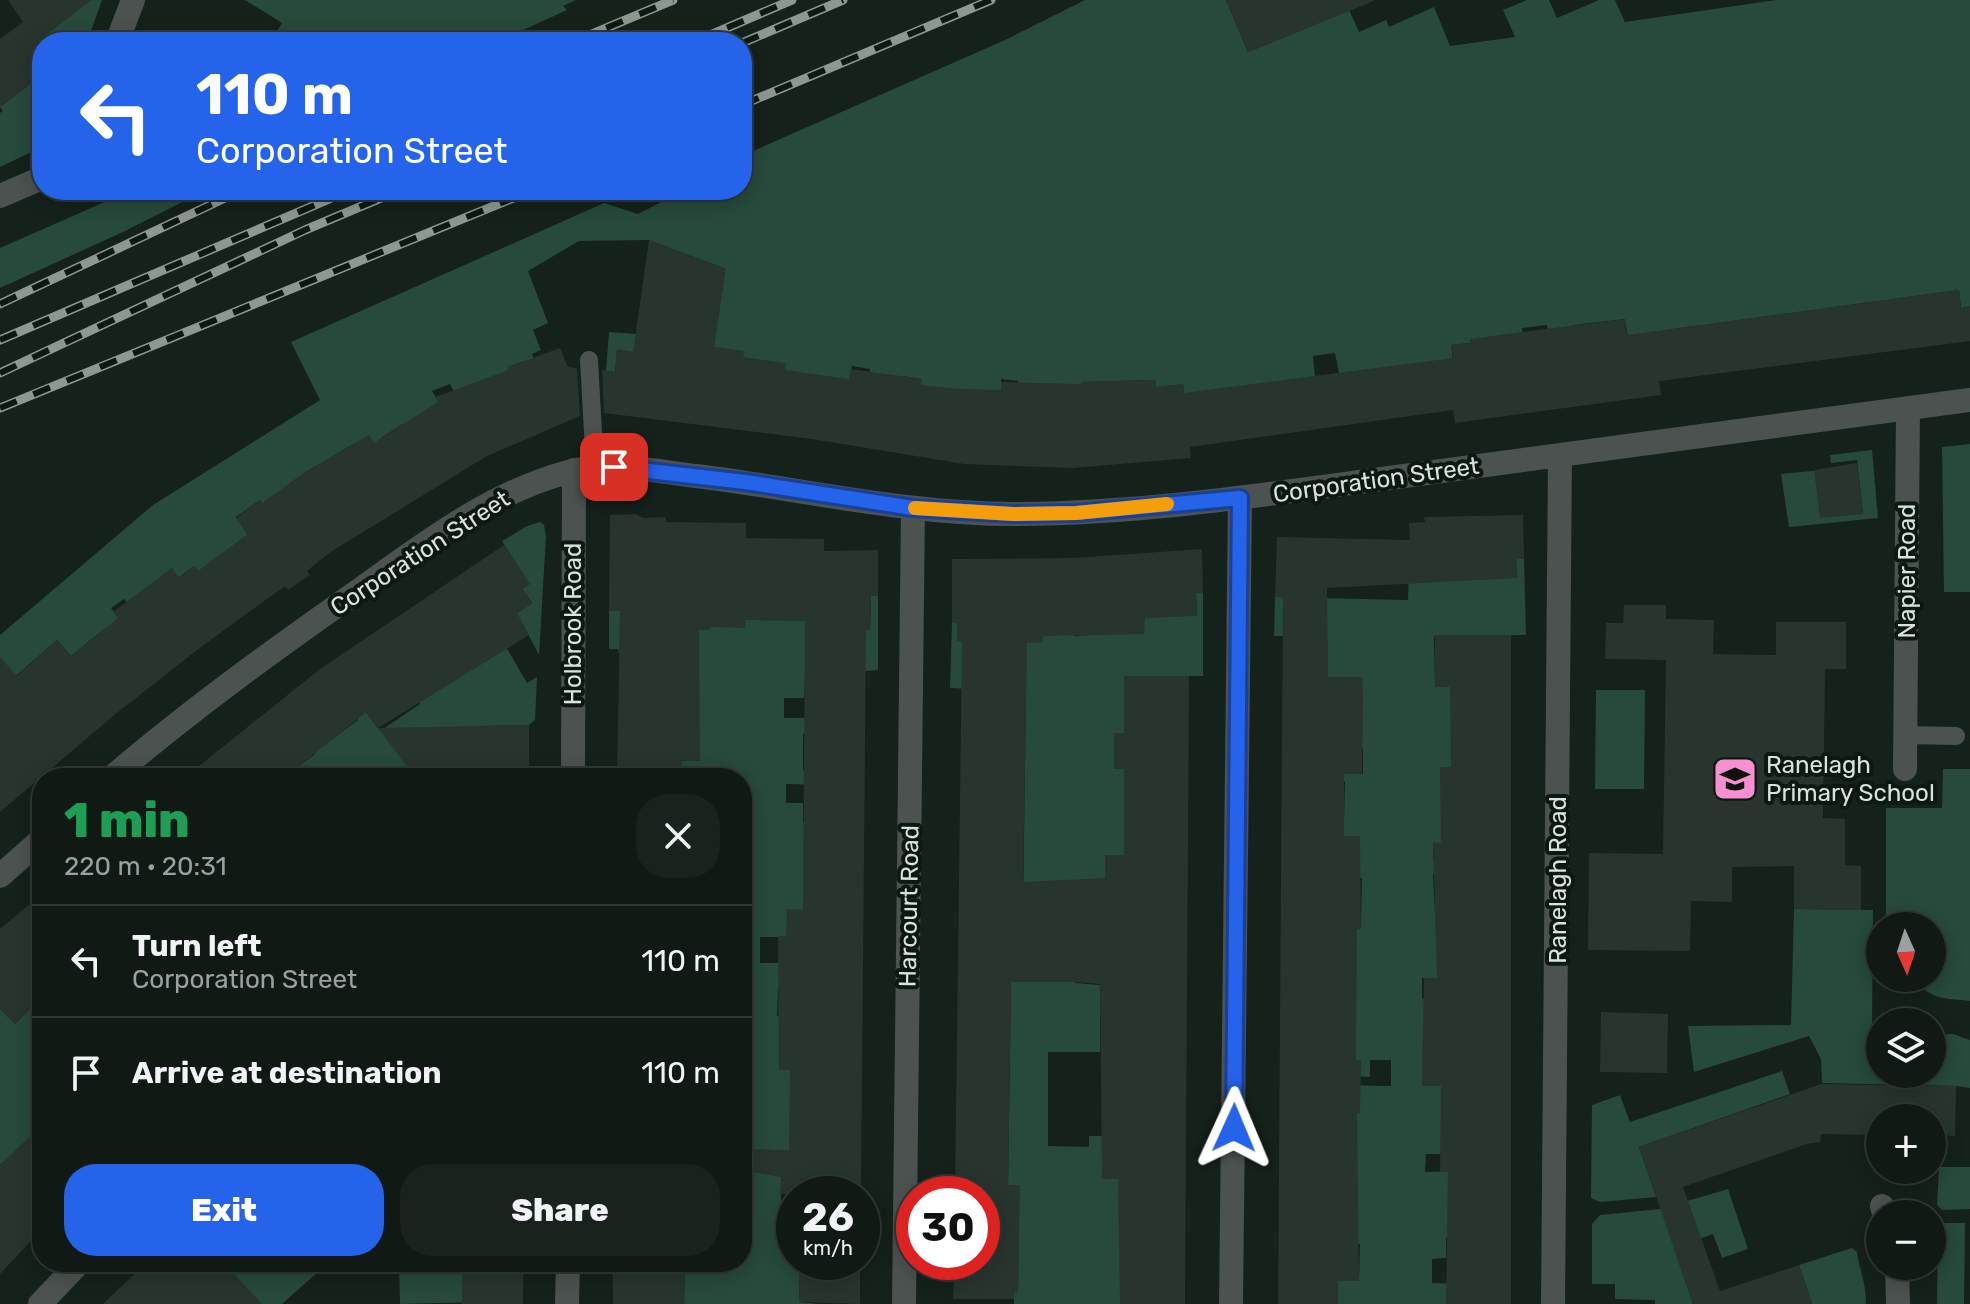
<!DOCTYPE html>
<meta charset="utf-8">
<style>
:root{--surface:#101914;--page:#19221d;--text:#f1f3f6;--muted:#9ca0a0;--line:#303834;--accent:#2563eb}
body{margin:0;font-family:Rubik,sans-serif;background:var(--page);color:var(--text);height:100vh;display:flex;flex-direction:column;font-size:30px;white-space:nowrap}
*{box-sizing:border-box;margin:0}
p{font-size:26px;color:var(--muted)}
.icon{flex:none;width:44px;height:44px;fill:none;stroke:currentColor;stroke-width:2;stroke-linecap:round;stroke-linejoin:round}
.map{position:relative;flex:1;overflow:hidden}
.side{position:absolute;left:32px;top:768px;width:720px;height:504px;display:flex;flex-direction:column;background:var(--surface);border-radius:32px;box-shadow:0 4px 20px #0003,0 0 0 2px var(--line)}
.side>*{flex:none}
.guide{position:absolute;left:32px;top:32px;width:720px;height:168px;border-radius:32px;box-shadow:0 4px 20px #0003,0 0 0 2px var(--line);background:#2563eb;color:#fff;overflow:hidden}
.needle{width:52px;rotate:177deg}
.controls{position:absolute;left:1866px;top:912px;display:grid;gap:16px}
.controls a{display:grid;place-items:center;width:80px;height:80px;border-radius:50%;background:var(--surface);box-shadow:0 4px 20px #0003,0 0 0 2px var(--line);font-size:40px}
.speed{position:absolute;left:776px;top:1176px;display:flex;gap:16px;font-size:40px;font-weight:700;text-align:center}
.speed>*{display:grid;place-content:center;width:104px;height:104px;border-radius:50%;background:var(--surface);box-shadow:0 4px 20px #0003,0 0 0 2px var(--line);line-height:1}
.speed small{font-size:20px;font-weight:400}
.speed .limit{border:12px solid #d22;background:#fff;color:#111}
.pin{position:absolute;display:grid;place-items:center;width:68px;height:68px;color:#fff;margin:-34px;border-radius:16px;box-shadow:0 4px 12px #0006}
.me{position:absolute;width:88px;margin:-44px;rotate:1deg;stroke-linejoin:round;filter:drop-shadow(0 0 6px #0008)}
.turn{display:flex;align-items:center;gap:28px;height:168px;padding:0 32px;font-size:36px}
.turn .icon{width:104px;height:104px;stroke-width:2.5}
.turn b{display:block;font-size:56px;line-height:68px}
.round{display:grid;place-items:center;flex:none;width:84px;height:84px;border-radius:32px;background:var(--page)}
.overview{display:flex;align-items:center;justify-content:space-between;height:136px;padding:0 32px}
h1{font-size:48px;font-weight:800;line-height:60px;color:#1e9e55}
.primary-button{display:flex;gap:16px;margin-top:auto;padding:16px 32px}
.primary-button a{flex:1;height:92px;border-radius:32px;background:var(--accent);color:#fff;font-size:32px;font-weight:800;line-height:92px;text-align:center}
.primary-button a+a{background:var(--page);color:var(--text)}
ul{padding:0;list-style:none}
li{display:flex;align-items:center;gap:24px;height:112px;padding:0 32px;border-top:2px solid var(--line)}
li div{flex:1}
li b{display:block;font-size:30px}
li em{font-style:normal}
.map>svg:first-child{display:block}
</style>
<div class="map">
<svg width="1970" height="1304" viewBox="0 0 1970 1304">
<rect width="100%" height="100%" fill="#15211b"/>
<path fill="#274a3a" d="M91,0H102L87,42H48L44,36Z
M245,0H576L563,6L567,10L497,42H270L282,23Z
M1085,0H1226L1248,52L1302,30L1346,3L1359,32L1386,20L1389,27L1434,7L1450,46L1515,37L1503,10L1527,0H1549L1557,18L1599,0H1615L1625,22L1776,0H1970V306L1961,308L1959,290L1666,330L1672,379L1659,381L1655,351L1628,337L1625,319L1574,325L1550,347L1547,325L1522,328L1524,351L1470,339V343L1451,345L1455,377L1339,373L1335,353L1313,356L1315,377L1190,447L1183,385L1168,386L1169,397L1157,398L1155,380L1081,382L1082,423L1018,401V381L1001,379V390L916,412L921,379L903,376L867,384L870,369L852,366L849,381L617,350L615,372L606,371L609,332L636,334L726,269L649,240L579,241L528,271L548,323L533,330L541,350L532,354L544,382L535,386L524,361L508,367L509,370L458,400L450,384L432,391L442,408L403,424L381,438L394,457L353,444L306,473L267,511L260,500L236,517L248,535L209,586L194,566L135,611L124,599L111,608L137,641L123,651L104,629L71,656L57,640L0,690V635L153,505L320,400L291,342L604,203L638,214L685,190H742V156L744,155L1005,40Z
M42,75V147L0,167V113L3,111L0,107Z
M132,190H206L123,232L0,288V248Z
M1970,444V592H1944L1942,447Z
M1872,450L1878,518L1789,527L1781,474L1822,470L1863,513L1857,460L1831,463L1830,455Z
M540,522L544,525L546,537L539,655L528,634L506,647L527,683L537,677L535,720L529,725L484,726V731L447,753L448,776L468,775L485,770L484,778H401L400,770L390,778H267L287,775L315,754L306,740L328,742L358,720L349,707L358,701L380,731L420,704L415,697L486,661L501,624L532,603L522,589L529,584L502,541L527,526Z
M1516,558L1524,559L1526,635L1434,636L1435,687H1454L1450,843H1433V859L1465,860V873L1433,874L1435,913H1467V978H1422V998L1466,1016L1447,1154H1426L1425,1172L1463,1171V1184H1448V1205L1464,1237L1446,1238V1258L1432,1259V1283L1464,1284V1291H1446V1304H1338L1321,1282L1359,1280L1360,1244L1322,1246L1339,1113H1360V1093L1322,1085L1391,1086V1060H1370V1077L1350,1076L1356,1059V1033L1323,1032L1325,929H1361L1362,878L1325,877L1360,872V837L1325,836L1344,820L1345,782H1326V773L1363,774V749L1360,748L1361,677H1328L1327,636H1274L1275,597L1408,600L1409,568L1517,577Z
M1196,593H1203V676H1148V733L1114,734V769L1146,768L1124,855H1105V869L1143,881L1076,880L1075,983L1100,985V1052H1048V1146L1089,1147V1136H1102V1179H1139V1185H1186V1189H1143L1119,1197V1233L1141,1234L1120,1304H1014V1292H1018L1019,1186L1008,1185L1011,982L1022,981L1026,692L950,688L952,623H957V641L1043,642V604L1073,622L1074,636L1092,635L1145,599L1197,615Z
M871,596H878V670L805,676L804,698H784V718H823L822,734H803V770L822,771L826,785L786,784V803H803V822H822L820,910H787L823,937H760V963H784L819,990H778L777,1016H780L802,1070L816,1141L778,1176L781,1177V1249H794V1262H820L800,1265L799,1302L819,1304H684L685,1267L672,1266V1262H742V778H682V770L663,761H699L664,653H619L618,649H609V611L710,609L745,627L746,603L797,621H816L851,630H870Z
M1596,690H1645L1644,789H1595Z
M1943,769H1970V1001C1947,998 1930,1001 1917,980L1932,978V926H1886V808H1942Z
M1794,909L1873,910L1872,1025L1880,1050V1074H1932V1035L1953,1034L1970,1040V1088L1956,1086L1822,1083L1821,1059L1809,1036L1694,1072L1688,1026L1791,1025Z
M42,990V1133L37,1131L16,1150L39,1174L8,1158L0,1165V1009L15,1024L27,1012Z
M1782,1071L1790,1094L1639,1147L1656,1197L1600,1202L1591,1198L1592,1105L1620,1095L1630,1122Z
M1939,1167H1970V1209L1942,1210L1937,1205Z
M1728,1189L1748,1249L1722,1258L1713,1234L1674,1248L1693,1304H1655V1300L1615,1299V1284H1592V1224L1600,1215L1660,1209Z
M1938,1223H1965L1964,1304H1937Z
M1852,1248L1857,1252C1860,1273 1866,1281 1866,1304H1812L1799,1265Z
M235,1262H329L282,1304H203L239,1280L229,1268Z
M399,1262H462V1287L478,1288V1302L400,1304Z"/>
<path fill="#27352e" d="M8,0H91L42,38V75L0,107V39L23,22Z
M1226,0H1373L1374,1L1248,52Z
M649,240L726,269L714,347L744,351L743,357L786,363L785,370L849,379L851,369L922,379L921,385L960,389L1001,390V382L1081,384V382L1155,380L1156,387L1183,384L1184,393L1453,358L1451,345L1470,343V339L1522,332L1625,319L1627,335L1959,290L1961,308L1970,306V341L1659,381L1661,395L1455,423L1453,410L1190,447L1191,458L1073,468L964,464L812,439L604,413L602,370L615,372L617,349L633,352Z
M560,348L568,367L577,368L580,416L487,456L329,553L307,571L310,575L288,590L285,586L197,650L118,712L0,812V657L17,676L57,640L71,656L118,618L113,612L172,568L179,578L194,566L198,571L248,534L236,518L260,500L262,503L305,472L369,435L374,443L438,402L435,397L509,370L508,367Z
M1857,463L1863,514L1820,518L1814,470Z
M636,514L643,518L666,517V522L746,523V538L824,539V551L878,550V596H871L870,630H866L861,1194H780L781,1177L742,1170V1149L789,1150L790,1070H779L778,936H786L787,909L803,910L805,621L745,620V628L710,627V630H699L700,761H682V778H617L620,611H609L610,515Z
M1523,515L1524,559L1516,558L1517,578L1327,588L1328,677H1362L1363,696L1362,774H1344V836H1360L1361,929H1357L1356,1032V1060H1361L1360,1113H1357L1359,1281H1338V1304H1278L1283,597H1275L1277,537L1410,540L1409,523L1425,522L1424,517Z
M504,545L530,584L522,589L532,604L517,613L529,635L378,728L366,712L284,778H184L320,669Z
M1202,549L1203,593H1196L1197,616L1145,618L1144,634L1043,636V642L1027,643L1023,882L1105,878V855H1124V769H1114V733H1124V676H1189L1185,1304H1120L1118,1179H1102L1100,984L1075,982H1011L1008,1185H1020L1018,1293L1014,1292V1299H953L954,1262H982V1194H955L962,641H957V623H952V559L1073,558Z
M1624,605H1666V619L1714,620L1713,654L1776,655V622H1846V669H1825L1823,818L1845,819V865L1861,866V910L1794,909V866L1732,867V902L1691,901L1690,951L1588,950L1589,853L1663,854L1666,660L1605,659L1606,623H1623Z
M1435,635H1511V1304H1446L1448,1171L1440,1172L1441,1086H1422L1424,978H1437L1433,842L1441,843L1440,767H1451L1450,687H1435Z
M529,725V778H484V774L415,777L378,728Z
M42,894V997L15,1024L0,1009V929Z
M1601,1012L1668,1014L1667,1073L1600,1072Z
M1821,1084L1956,1086L1955,1136L1932,1135V1118H1880V1135L1821,1134L1820,1142L1807,1144L1683,1187L1720,1291L1799,1265L1812,1304H1693L1639,1147Z
M42,1126V1229L0,1274V1165Z
M147,1262H223L262,1304H103Z
M462,1262H523V1304H462Z
M613,1262H672V1266L685,1267L684,1304H613Z
M800,1262H860V1304L799,1302Z"/>
<g fill="none" stroke-linecap="round" stroke-linejoin="round">
<path stroke="#4c524f" stroke-width="18" d="M589,360L595,469
M1906,735L1956,736"/>
<path stroke="#4c524f" stroke-width="24" d="M117,42L133,0
M0,196L42,178
M1905,769L1908,408
M111,778C188,712 271,652 355,593C421,546 489,493 568,472C609,461 655,471 696,476C803,489 910,515 1019,514C1151,513 1282,492 1412,475C1598,450 1784,424 1970,400
M573,778L574,470
M0,876L42,839
M1882,1206L1884,1214
M1897,1266L1898,1304
M40,1304L80,1262
M567,1304L568,1262
M904,1304L913,508
M1231,1304L1240,498
M1553,1304L1560,455"/>
<g stroke="#8e9893" stroke-width="9">
<path id="rail" d="M573,42L673,0
M694,42L792,0
M742,43L843,0
M742,105L991,0
M0,304L242,190
M0,340L350,190
M0,373L305,230L400,190
M0,408L533,190"/>
</g>
<use href="#rail" stroke="#0c1812" stroke-width="6" stroke-dasharray="18" stroke-linecap="butt"/>
</g>
<g fill="none" stroke-linecap="round" stroke-linejoin="round">
<g stroke="#184099" stroke-width="20">
<path id="route" d="M614,467L745,482L913,508L1013,514L1076,513L1240,498L1234,1128"/>
</g>
<use href="#route" stroke="#2563eb" stroke-width="14"/>
<path stroke="#f59e0b" stroke-width="14" d="M915,508L1013,514L1076,513L1167,504"/>
</g>
<defs>
<g id="school-square" transform="scale(2.3)"><rect x="-9" y="-9" width="18" height="18" rx="4" fill="#f690d0" stroke="#0c1812"/><path d="M0-5L7-2L0 1L-7-2ZM-4 1L0 2.5L4 1V4Q0 6-4 4Z" fill="#111"/></g>
</defs>
<g fill-rule="evenodd">
<use href="#school-square" x="1735" y="779"/>
</g>
<g text-anchor="middle" dominant-baseline="central" stroke-width="8" stroke-linejoin="round" paint-order="stroke">
<g font-size="24" fill="#dae2de" stroke="#0c1812">
<text transform="translate(1376 480) rotate(-8)">Corporation Street</text>
<text transform="translate(420 553) rotate(-33)">Corporation Street</text>
<text transform="translate(1907 571) rotate(-90)">Napier Road</text>
<text transform="translate(573 624) rotate(-90)">Holbrook Road</text>
<text transform="translate(1558 880) rotate(-90)">Ranelagh Road</text>
<text transform="translate(909 906) rotate(-89)">Harcourt Road</text>
</g>
<g font-size="24" fill="#dae2de" stroke="#0c1812" text-anchor="start">
<text x="1766" y="765">Ranelagh<tspan x="1766" dy="28">Primary School</tspan></text>
</g>
</g>
</svg>
<div class="controls">
<a><svg class="needle" viewBox="-14 -14 28 28"><path d="M0-13l5 13h-10z" fill="#e53935"/><path d="M0 13l5-13h-10z" fill="#9ca0a0"/></svg></a>
<a><svg class="icon" aria-label="layers" viewBox="0 0 24 24"><path d="M12 4l9 5-9 5-9-5zM3 14l9 5 9-5"/></svg></a>
<a>+</a>
<a>−</a>
</div>
<div class="speed"><div>26<small>km/h</small></div><div class="limit">30</div></div>
<div class="pin" style="left:614px;top:467px;background:#d93025"><svg class="icon" aria-label="arrive" viewBox="0 0 24 24"><path d="M6 21V4h12l-3 4 3 4H6"/></svg></div>
<svg class="me" style="left:1234px;top:1128px" viewBox="-20 -20 40 40"><path d="M0-17L14 15 0 8-14 15z" fill="#2563eb" stroke="#fff" stroke-width="4"/></svg>
<div class="guide">
<div class="turn"><svg class="icon" aria-label="left" viewBox="0 0 24 24"><path d="M17 20v-9H6M10 6l-5 5 5 5"/></svg><div><b>110 m</b>Corporation Street</div></div>
</div>
<section class="side">
<div class="overview"><div><h1>1 min</h1><p>220 m · 20:31</p></div><a class="round"><svg class="icon" aria-label="close" viewBox="0 0 24 24"><path d="M6 6l12 12M18 6L6 18"/></svg></a></div>
<ul>
<li><svg class="icon" aria-label="left" viewBox="0 0 24 24"><path d="M17 20v-9H6M10 6l-5 5 5 5"/></svg><div><b>Turn left</b><p>Corporation Street</p></div><em>110 m</em></li>
<li><svg class="icon" aria-label="arrive" viewBox="0 0 24 24"><path d="M6 21V4h12l-3 4 3 4H6"/></svg><div><b>Arrive at destination</b></div><em>110 m</em></li>
</ul>
<div class="primary-button"><a>Exit</a><a>Share</a></div>
</section>
</div>
